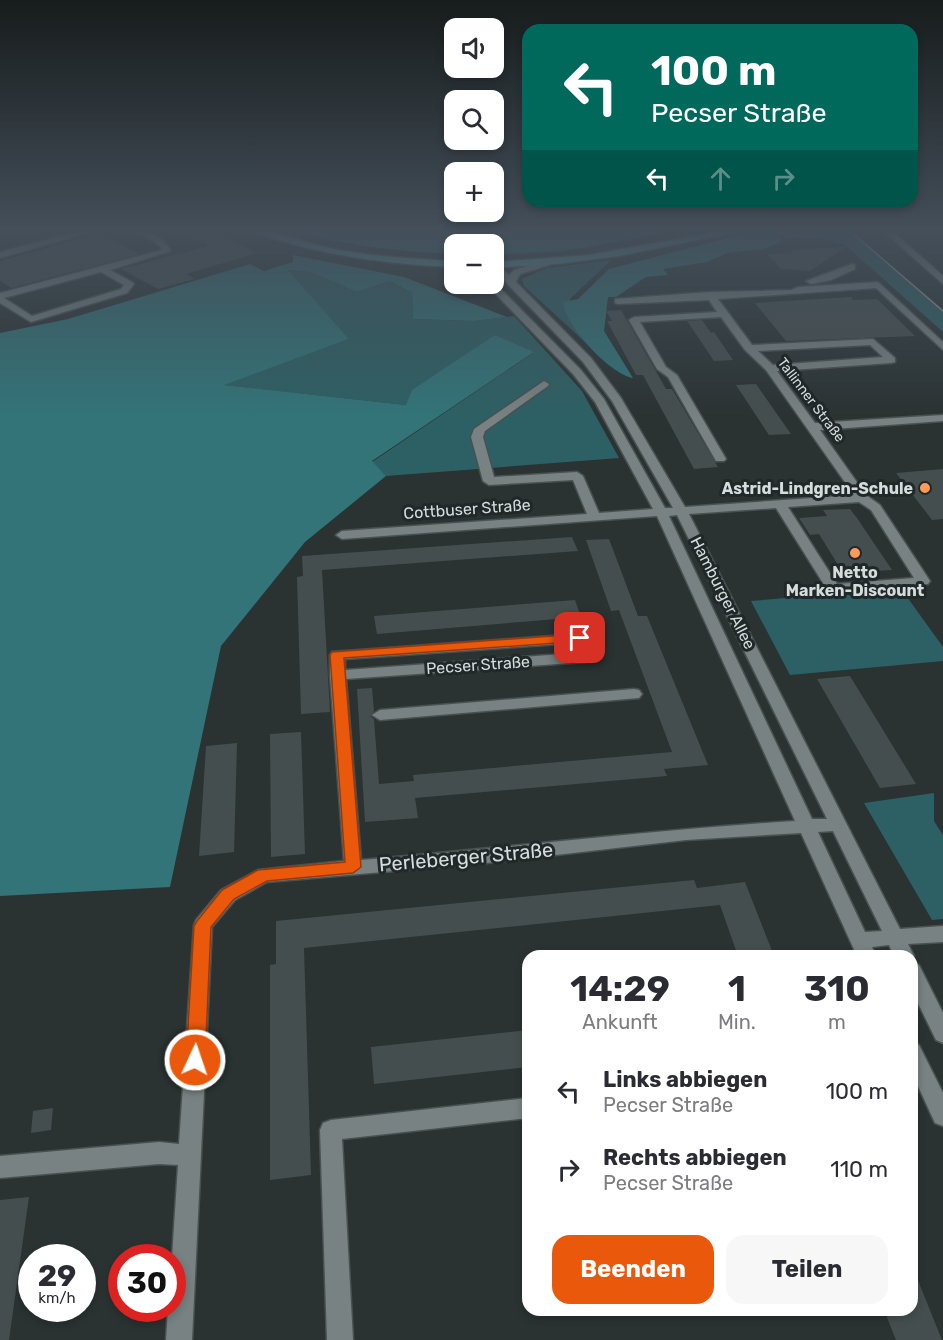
<!DOCTYPE html>
<html lang="de">
<meta charset="utf-8">
<style>
:root{--surface:#fff;--page:#f7f7f7;--text:#2b2b33;--muted:#7c7c81;--accent:#ea580c}
body{margin:0;font-family:Rubik,sans-serif;background:var(--page);color:var(--text);height:100vh;display:flex;flex-direction:column;font-size:22px;white-space:nowrap}
*{box-sizing:border-box;margin:0}
p{font-size:20px;color:var(--muted)}
.icon{flex:none;width:33px;height:33px;fill:none;stroke:currentColor;stroke-width:2;stroke-linecap:round;stroke-linejoin:round}
.map{position:relative;flex:1;overflow:hidden}
.details{position:absolute;left:522px;top:950px;width:396px;height:366px;display:flex;flex-direction:column;background:var(--surface);border-radius:18px;box-shadow:0 3px 9px #0003}
.details>*{flex:none}
.hud{position:absolute;left:522px;top:24px;width:396px;height:183px;border-radius:18px;box-shadow:0 3px 9px #0003;background:#00695c;color:#fff;overflow:hidden}
.buttons{position:absolute;left:444px;top:18px;display:grid;gap:12px}
.buttons a{display:grid;place-items:center;width:60px;height:60px;border-radius:12px;background:var(--surface);box-shadow:0 3px 9px #0003;font-size:30px}
.speed{position:absolute;left:18px;top:1244px;display:flex;gap:12px;font-size:30px;font-weight:700;text-align:center}
.speed>*{display:grid;place-content:center;width:78px;height:78px;border-radius:50%;background:var(--surface);box-shadow:0 3px 9px #0003;line-height:1}
.speed small{font-size:15px;font-weight:400}
.speed .limit{border:9px solid #d22;background:#fff;color:#111}
.pin{position:absolute;display:grid;place-items:center;width:51px;height:51px;color:#fff;margin:-26px;border-radius:12px;box-shadow:0 3px 9px #0006}
.me{position:absolute;width:66px;margin:-33px;rotate:3deg;stroke-linejoin:round;filter:drop-shadow(0 0 4px #0008)}
.turn{display:flex;align-items:center;gap:21px;height:126px;padding:0 30px;font-size:27px}
.turn .icon{width:78px;height:78px;stroke-width:2.5}
.turn b{display:block;font-size:42px;line-height:51px}
.lanes{display:flex;align-items:center;height:57px;padding:0 30px;background:#0003;justify-content:center;gap:30px;direction:ltr}
.lanes .off{opacity:.35}
.eta{display:flex;justify-content:space-evenly;align-items:center;height:102px;text-align:center}
.eta b{font-size:36px;font-weight:700;line-height:42px}
.cta{display:flex;gap:12px;margin-top:auto;padding:12px 30px}
.cta a{flex:1;height:69px;border-radius:18px;background:var(--accent);color:#fff;font-size:24px;font-weight:700;line-height:69px;text-align:center}
.cta a+a{background:var(--page);color:var(--text)}
ul{padding:0;list-style:none}
li{display:flex;align-items:center;gap:18px;height:78px;padding:0 30px}
li div{flex:1}
li b{display:block;font-size:22px}
li em{font-style:normal}
.map>svg:first-child{display:block}
</style>
<div class="map">
<svg width="943" height="1340" viewBox="0 0 943 1340">
<rect width="100%" height="100%" fill="#2a3232"/>
<path fill="#2d6064" d="M294,230H675L559,252L494,255V244H454V254C401,251 345,247 294,230Z
M849,230L943,311V332L845,245L813,237L781,238L812,232Z
M611,260L570,299L571,310L597,353L524,286L522,279L547,268Z
M287,270L310,272L357,292L390,281L412,293L413,319L474,321L514,316L582,391L619,458L386,476L372,462L533,353L495,335L406,405L222,385L349,339Z
M897,583L943,647V661L790,675L751,601L856,592L854,587Z
M934,793V821L943,835V919L932,920L864,803Z"/>
<path fill="#327478" d="M298,230H358L395,241L429,238L426,230H597L593,236L624,230H675L583,248L494,254V244H454V253C403,251 347,247 298,230Z
M758,230H806L775,236L783,242L763,249L727,253L707,262L663,269L668,275L646,277L616,297H608L604,331L633,378C610,374 565,326 563,302L578,299L609,269Z
M293,255L404,277L507,317L474,321L413,319L412,293L390,281L357,292L310,272L288,270L349,339L224,385L406,405L412,390L495,335L534,352L372,461L386,476L305,542L221,646L170,887L0,896V333L68,319L250,264L264,271L293,262Z"/>
<path fill="#454e4e" d="M177,230H209L257,253L186,274L195,279L158,289L121,269L209,246Z
M99,233L139,254L11,288L0,281V261Z
M846,247L810,271L781,269L767,254L793,253L790,250Z
M851,297L853,300L877,299L915,336L786,341L755,303Z
M621,310L666,389H672L718,467L694,469L643,375H636L607,321H612L606,311Z
M702,320L711,333L714,332L733,360L714,361L687,321Z
M756,384L791,434L769,435L736,385Z
M943,469V519L932,520L896,473Z
M850,509L857,518L892,570L843,573L819,534L810,535L799,518L827,516L823,510Z
M572,537L578,551L322,570L330,712L301,714L297,577L303,576L302,556Z
M609,539L638,616H647L708,765L664,769L667,776L415,798L418,818L365,822L357,689L372,688L374,711L370,716L374,719L379,784L414,781L413,775L672,752L619,610L611,611L586,540Z
M575,600L581,617L377,634L374,616Z
M850,676L916,784L880,788L817,679Z
M301,732L305,854L271,857L270,734Z
M237,743L234,852L199,856L206,746Z
M694,880L697,888L745,882L774,956H738L720,905L304,948L311,1175L270,1180V965L276,964V921Z
M528,1030V1067L374,1084L371,1047Z
M53,1108L51,1130L31,1133L33,1111Z
M29,1197L9,1340H0V1200Z
M913,1268L942,1340H896L884,1310H912Z"/>
<g fill="none" stroke-linecap="round" stroke-linejoin="round">
<g stroke="#495050" stroke-width="3">
<path id="minor" d="M83,230H98L0,258V252Z
M134,230C149,230 164,238 171,251L110,270L132,282L134,284L127,293L31,322L0,303V293L162,250L160,246ZM101,272L124,285L121,289L32,316L4,298Z
M882,230H891L943,276V284Z
M547,260L551,263L550,265L520,274L516,282L591,358L621,398L685,507L854,495L766,370L745,350L721,317L640,322L666,367L677,375L726,459L724,461H716L668,377L657,369L629,320L634,317L717,312L709,300L618,304L615,303V299L710,292L791,290L798,287L878,282L943,342V350L876,288L718,299L752,345L873,339L895,358V362L891,363L777,371L815,423L943,415V421L820,430L866,495L880,505L930,581L928,584L828,591L776,508L689,514L900,929L943,926V942L908,944L914,956L912,959V956H894L889,945L872,947L876,956H857L801,833L686,840L487,863L267,882L235,900L212,927L192,1340H166L168,1308H172V1257L178,1165L159,1164L0,1178V1156L159,1142L179,1144L194,925L196,920L221,890L258,870L344,861L330,675V655L332,652L580,634L587,638L593,657L586,662L346,679L361,860C506,848 650,830 795,821L657,516L342,539L336,535L342,531L587,514L573,480L489,485L483,481L471,437L474,429L544,381L549,384L548,386L485,431L483,437L494,477L577,472L583,476L599,513L653,509L595,402L573,374L486,284L494,282L581,370L604,399L665,508H673L612,401L583,362L494,270V262L509,275L514,270ZM870,345L883,357L773,365L758,351ZM859,502L871,510L914,578L837,584L788,507ZM677,515L827,819H812L669,516ZM574,643L577,653L345,670V659ZM833,831L882,931L865,932L818,832Z
M852,264L855,265V269L831,280L811,284L806,281Z
M634,689L639,690L642,694L639,698L380,720L372,715L380,710Z
M912,963L919,965L943,1013V1043L936,1040L912,991Z
M912,1042L919,1045L943,1093V1126L935,1123L912,1073Z
M528,1098V1118L342,1139L353,1340H327L320,1130L323,1123L331,1120Z"/>
</g>
<g stroke="#495050" stroke-width="3">
<path id="major" d="M252,230C278,230 304,243 329,248C370,256 412,259 454,261V267C400,265 344,258 292,244C279,240 264,237 252,230Z
M728,230H746L619,256L557,264L494,268V262L588,255Z"/>
</g>
<use href="#minor" fill="#788282" fill-rule="evenodd"/>
<use href="#major" fill="#5c9fa4" fill-rule="evenodd"/>
<path stroke="#9fa5a5" stroke-width="1.5" d="M849,230L943,311"/>
</g>
<linearGradient id="sky" x2="0" y2="1"><stop stop-color="#171c1c"/><stop offset="0.55" stop-color="#444f5a"/><stop offset="1" stop-color="#444f5a" stop-opacity="0"/></linearGradient>
<rect width="943" height="418" fill="url(#sky)"/>
<path fill="#ea580c" stroke="#983908" stroke-width="1.5" d="M580,634L585,635V641L344,658L361,867L353,873L267,881L234,899L211,927L205,1060L202,1066L195,1069L189,1066L186,1060L194,926L197,921L222,890L258,870L345,862L330,655L332,652Z"/>
<g fill="#ff9b5a" stroke="#202829" stroke-width="2">
<circle cx="925" cy="488" r="6"/>
<circle cx="855" cy="553" r="6"/>
</g>
<g text-anchor="middle" dominant-baseline="central" stroke-width="6" stroke-linejoin="round" paint-order="stroke">
<g font-size="14" fill="#d6dbdb" stroke="#202829">
<text transform="translate(811 400) rotate(53)">Tallinner Straße</text>
</g>
<g font-size="16" font-weight="bold" fill="#d6dbdb" stroke="#202829" text-anchor="end">
<text x="913" y="488">Astrid-Lindgren-Schule</text>
<text x="855" y="572" text-anchor="middle">Netto<tspan x="855" dy="18">Marken-Discount</tspan></text>
</g>
<g font-size="16" fill="#d6dbdb" stroke="#202829">
<text transform="translate(467 509) rotate(-4)">Cottbuser Straße</text>
<text transform="translate(723 593) rotate(63)">Hamburger Allee</text>
<text transform="translate(478 665) rotate(-4)">Pecser Straße</text>
</g>
<g font-size="20" fill="#d6dbdb" stroke="#202829">
<text transform="translate(466 857) rotate(-5)">Perleberger Straße</text>
</g>
</g>
</svg>
<div class="buttons">
<a><svg class="icon" aria-label="sound" viewBox="0 0 24 24"><path d="M4 9h4l5-4v14l-5-4H4zM17 9q2 3 0 6"/></svg></a>
<a><svg class="icon" aria-label="search" viewBox="0 0 24 24"><circle cx="10" cy="10" r="6"/><path d="M15 15l6 6"/></svg></a>
<a>+</a>
<a>−</a>
</div>
<div class="speed"><div>29<small>km/h</small></div><div class="limit">30</div></div>
<div class="pin" style="left:580px;top:638px;background:#d93025"><svg class="icon" aria-label="arrive" viewBox="0 0 24 24"><path d="M6 21V4h12l-3 4 3 4H6"/></svg></div>
<svg class="me" style="left:195px;top:1060px" viewBox="-20 -20 40 40"><circle r="17" fill="#ea580c" stroke="#fff" stroke-width="3"/><path d="M0-11L8 9 0 5-8 9z" fill="#fff"/></svg>
<div class="hud">
<div class="turn"><svg class="icon" aria-label="left" viewBox="0 0 24 24"><path d="M17 20v-9H6M10 6l-5 5 5 5"/></svg><div><b>100 m</b>Pecser Straße</div></div>
<div class="lanes"><svg class="icon" aria-label="left" viewBox="0 0 24 24"><path d="M17 20v-9H6M10 6l-5 5 5 5"/></svg><svg class="icon off" aria-label="ahead" viewBox="0 0 24 24"><path d="M12 20V5M6 11l6-6 6 6"/></svg><svg class="icon off" aria-label="right" viewBox="0 0 24 24"><path d="M7 20v-9h11M14 6l5 5-5 5"/></svg></div>
</div>
<section class="details">
<div class="eta">
<div><b>14:29</b><p>Ankunft</p></div>
<div><b>1</b><p>Min.</p></div>
<div><b>310</b><p>m</p></div>
</div>
<ul>
<li><svg class="icon" aria-label="left" viewBox="0 0 24 24"><path d="M17 20v-9H6M10 6l-5 5 5 5"/></svg><div><b>Links abbiegen</b><p>Pecser Straße</p></div><em>100 m</em></li>
<li><svg class="icon" aria-label="right" viewBox="0 0 24 24"><path d="M7 20v-9h11M14 6l5 5-5 5"/></svg><div><b>Rechts abbiegen</b><p>Pecser Straße</p></div><em>110 m</em></li>
</ul>
<div class="cta"><a>Beenden</a><a>Teilen</a></div>
</section>
</div>
